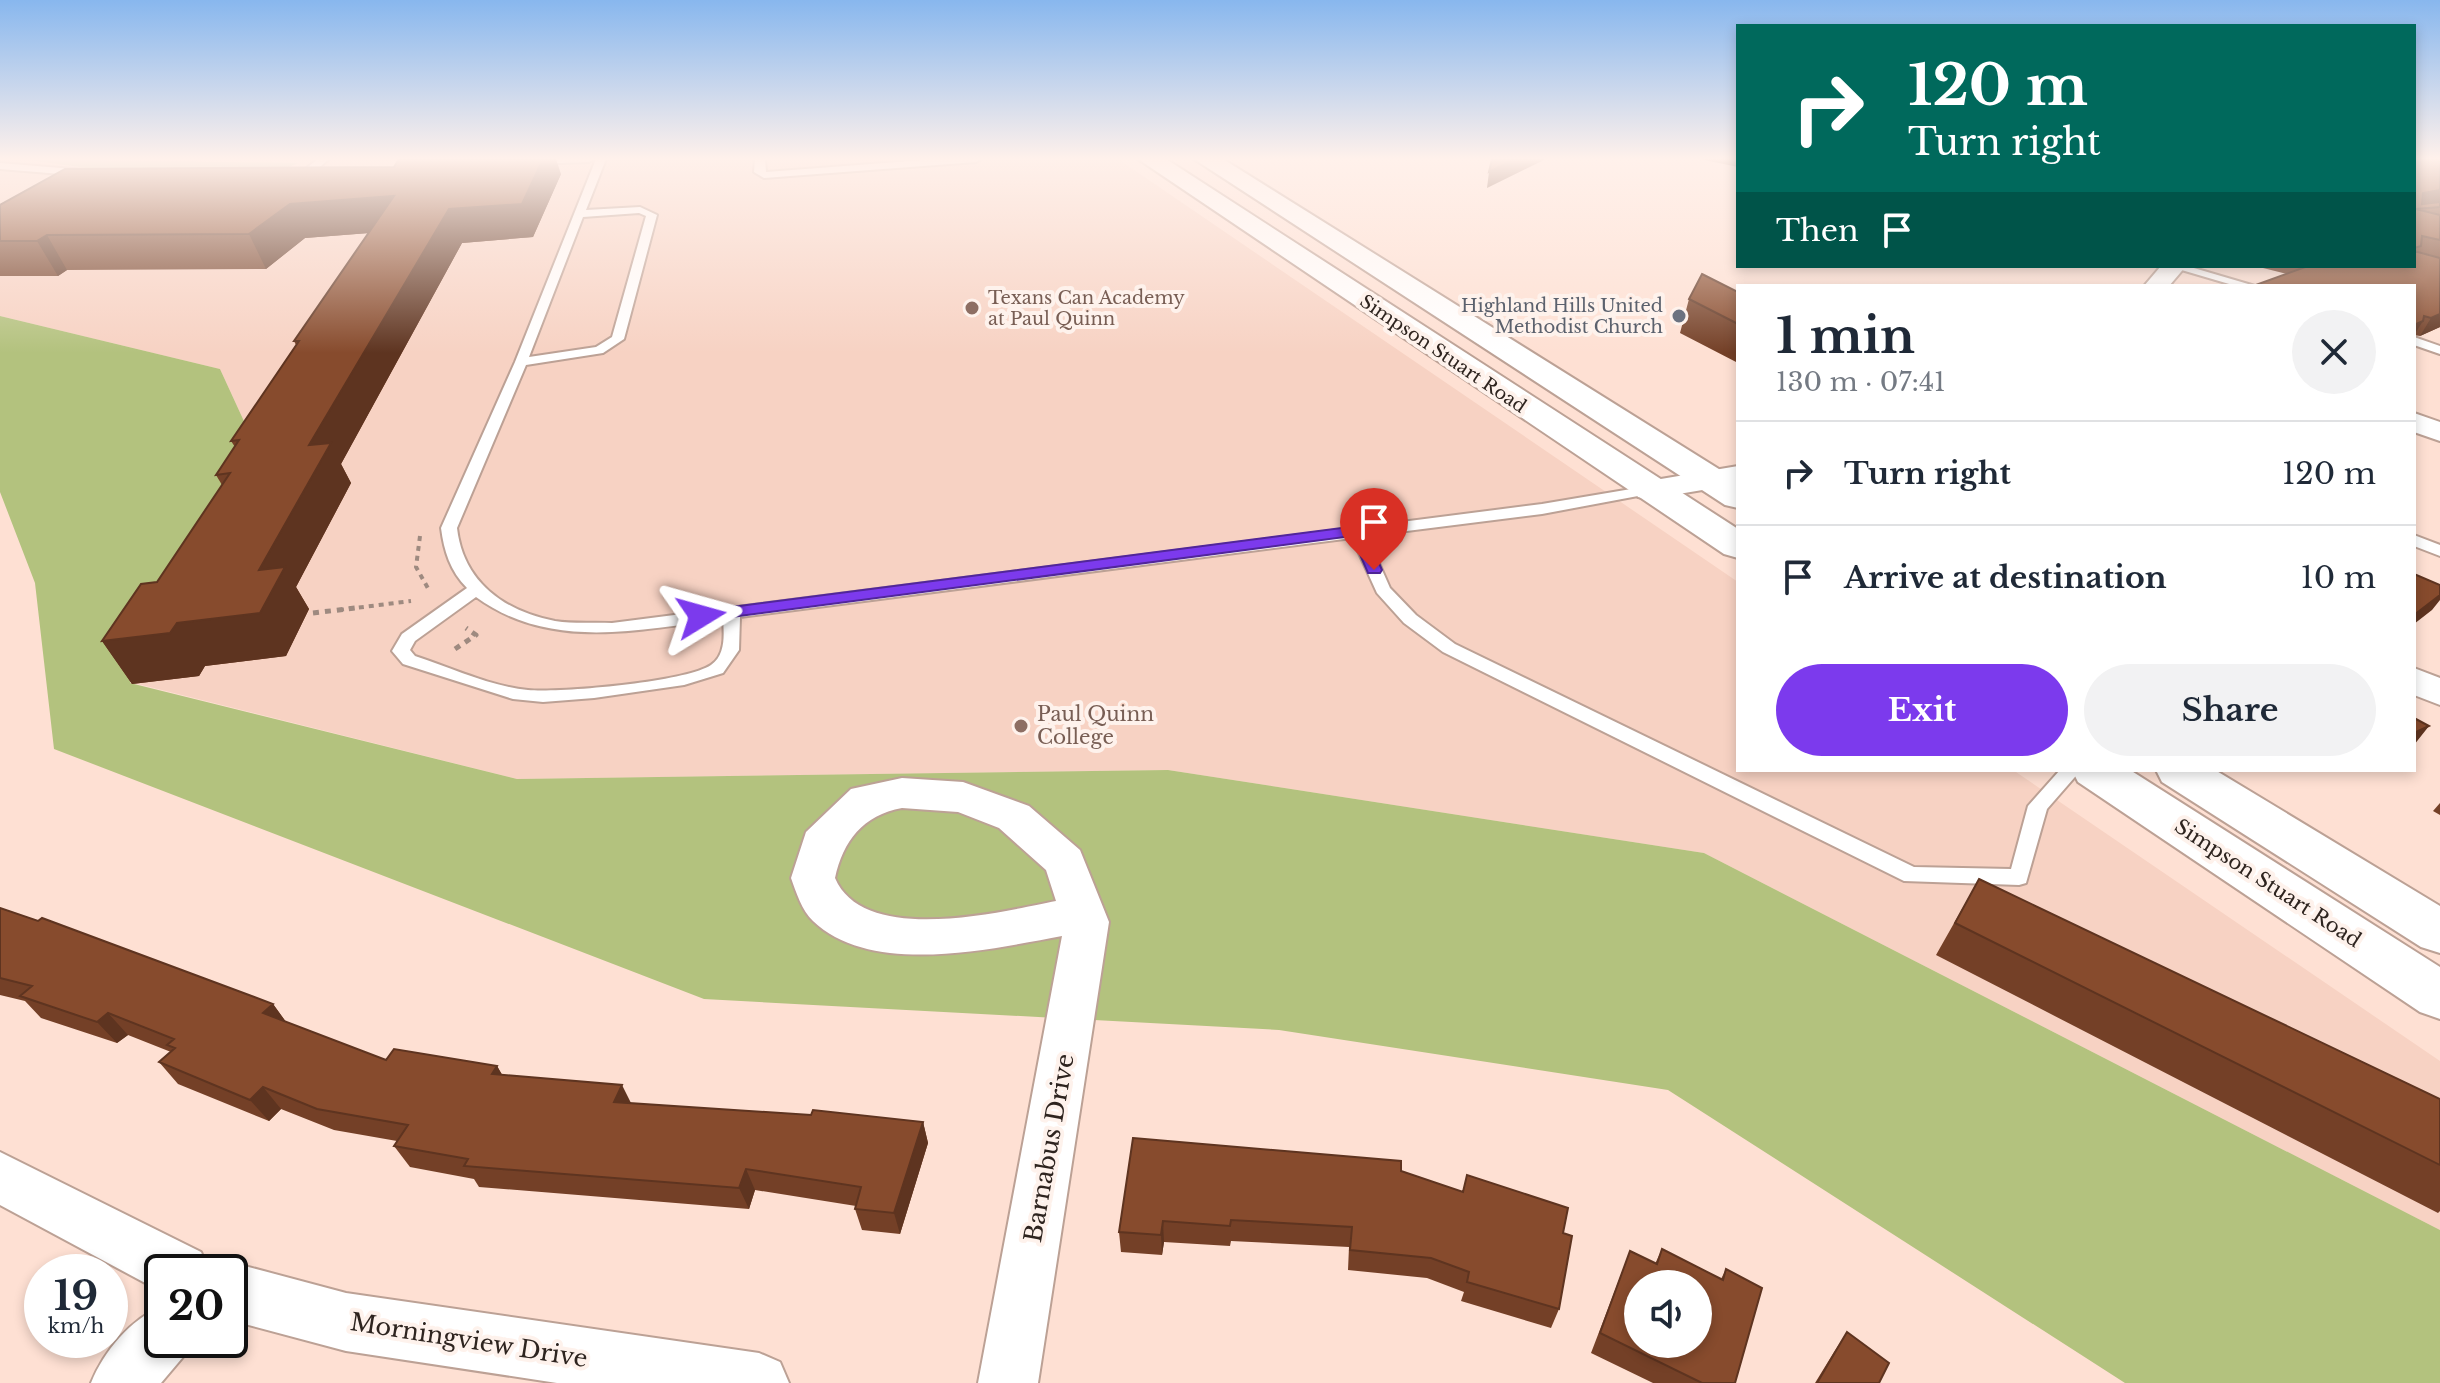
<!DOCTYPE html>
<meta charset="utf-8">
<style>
:root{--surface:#fff;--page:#f2f2f3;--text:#1f2937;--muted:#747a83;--line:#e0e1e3;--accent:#7c3aed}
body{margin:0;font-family:"Libre Baskerville",serif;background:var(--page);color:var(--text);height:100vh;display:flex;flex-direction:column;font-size:30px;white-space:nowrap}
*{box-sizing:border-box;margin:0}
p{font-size:26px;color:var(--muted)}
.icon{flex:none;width:44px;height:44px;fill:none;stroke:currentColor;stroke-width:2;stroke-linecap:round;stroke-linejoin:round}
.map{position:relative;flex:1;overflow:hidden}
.side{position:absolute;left:1736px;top:284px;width:680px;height:488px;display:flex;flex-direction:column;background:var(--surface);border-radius:0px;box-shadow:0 4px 12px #0003}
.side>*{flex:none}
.banner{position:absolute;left:1736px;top:24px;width:680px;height:244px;border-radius:0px;box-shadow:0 4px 12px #0003;background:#00695c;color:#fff;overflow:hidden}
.tools{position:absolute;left:1624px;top:1270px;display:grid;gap:16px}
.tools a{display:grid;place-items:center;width:88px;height:88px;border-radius:50%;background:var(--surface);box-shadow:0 4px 12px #0003;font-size:40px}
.speed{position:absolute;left:24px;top:1254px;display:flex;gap:16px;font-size:40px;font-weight:700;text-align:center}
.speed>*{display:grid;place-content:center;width:104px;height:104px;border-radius:50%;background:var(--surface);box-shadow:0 4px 12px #0003;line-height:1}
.speed small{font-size:20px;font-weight:400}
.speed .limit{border:4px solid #111;border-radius:12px;background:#fff;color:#111}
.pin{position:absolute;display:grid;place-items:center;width:68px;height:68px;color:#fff;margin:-82px -34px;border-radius:50% 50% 50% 0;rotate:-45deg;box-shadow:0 0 8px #0007}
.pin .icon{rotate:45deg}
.me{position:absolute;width:88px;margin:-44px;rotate:82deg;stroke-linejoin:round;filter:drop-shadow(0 0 6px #0008)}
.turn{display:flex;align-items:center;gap:28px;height:168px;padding:0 40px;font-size:36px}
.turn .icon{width:104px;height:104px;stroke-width:2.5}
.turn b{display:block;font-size:56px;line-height:68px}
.then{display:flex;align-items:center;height:76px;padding:0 40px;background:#0003;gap:16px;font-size:30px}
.round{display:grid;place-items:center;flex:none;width:84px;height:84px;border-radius:42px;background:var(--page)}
.head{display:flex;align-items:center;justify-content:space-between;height:136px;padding:0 40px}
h1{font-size:48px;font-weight:800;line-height:60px}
.button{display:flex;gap:16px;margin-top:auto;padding:16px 40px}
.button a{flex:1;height:92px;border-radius:48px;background:var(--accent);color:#fff;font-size:32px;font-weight:800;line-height:92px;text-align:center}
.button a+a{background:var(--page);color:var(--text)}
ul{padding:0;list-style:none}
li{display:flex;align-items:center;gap:24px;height:104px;padding:0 40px;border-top:2px solid var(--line)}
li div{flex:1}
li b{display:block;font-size:30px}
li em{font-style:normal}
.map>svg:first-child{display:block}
</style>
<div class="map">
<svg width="2440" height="1383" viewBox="0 0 2440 1383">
<rect width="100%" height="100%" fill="#fee0d3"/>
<path fill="#f7d2c3" d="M0,159H1118L1738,582V770H2013L2440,1061V1230L1704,853L1168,770L517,779L130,682L254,443L220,369L0,316Z"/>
<path fill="#b3be92" d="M23,159L298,163L287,168L93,169Z"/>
<path fill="#b3c27e" d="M0,316L220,369L254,443L130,683L517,779L1168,770L1704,853L2440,1230V1383H2125L1668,1090L1279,1030L704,999L54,749L35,583L0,492Z"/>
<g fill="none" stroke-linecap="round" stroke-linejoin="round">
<g stroke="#bca195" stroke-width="4">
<path id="lane" d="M318,159H329L308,177H300V173Z
M534,159H594L589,162L531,164L529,162Z
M596,159H606L586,210L640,207L657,215L624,339L603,353L526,365L457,528C463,581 503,611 555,621C574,624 593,622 612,623L1542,504L1649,486L1654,487V493L1542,514L1367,536L1390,588L1416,615L1455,644L1914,867L2011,869L2028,806L2060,770H2081L2047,809L2026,883L2019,885L1904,881L1443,652L1404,623L1377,593L1352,538L740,617L739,650L723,673L684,685L594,698L543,702L513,699L403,664L392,651L402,634L467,588C450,571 444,551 441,528L515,362ZM639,213L646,216L612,337L596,347L529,357L583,217ZM476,597C550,651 638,630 723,619C724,634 726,655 711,665C686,682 560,693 528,690C489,686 452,668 415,656L410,650L415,641Z
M755,159H765L766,172L937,159H981L976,162L764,178L754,172Z
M0,163L85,170L90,173L85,176L0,169Z
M2168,266H2187L2255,286H2236Z
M2414,337L2440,346V354L2414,345Z
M2414,535L2440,545V556L2414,546Z"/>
</g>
<g stroke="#bca195" stroke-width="4">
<path id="street" d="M2161,266H2186L2169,286H2144Z
M2414,413L2440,422V441L2414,432Z
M1738,466V484L1649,499L1638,497L1633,490L1638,483L1649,481Z
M2414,668L2440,678V705L2414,695Z
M902,778L963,782L1029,806L1080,850L1109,922L1038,1383H978L1062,936C992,949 871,977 813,921C802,911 796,892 791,878L806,832L851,789ZM902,808L958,812L999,828L1046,870L1056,901C1000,912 864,946 835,878C843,841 863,815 902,808Z
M0,1152L201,1252L209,1271L230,1262L346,1293L759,1353L780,1362L789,1383H557L346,1351L230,1320V1272H162V1292L0,1205Z
M162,1306V1340H190L183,1357L161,1383H91C104,1351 130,1320 162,1306Z"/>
</g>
<g stroke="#bca195" stroke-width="4">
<path id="secondary" d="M1138,159H1166L1738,529V558L1724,554Z
M1194,159H1223L1738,481V508L1725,505Z
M2072,770H2130L2440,967V1019L2420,1012L2078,782Z
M2156,770H2215L2440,906V953L2421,947L2162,782Z"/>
</g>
<path stroke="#9e8a80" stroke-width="4" stroke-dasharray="5 5" stroke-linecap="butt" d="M420,536L416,567L429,590
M339,610L411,601"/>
<path stroke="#9e8a80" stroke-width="5" stroke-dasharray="6 6" stroke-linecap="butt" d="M313,613L355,608
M455,649L476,635L466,628"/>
<use href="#lane" fill="#fff" fill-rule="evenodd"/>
<use href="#street" fill="#fff" fill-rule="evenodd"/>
<use href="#secondary" fill="#fff" fill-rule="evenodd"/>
</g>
<path fill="#744027" d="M1700,159H1738V167Z
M2414,159H2440V327L2420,336L2414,335V286L2287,274L2255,266H2414Z
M561,174L533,237L462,243L341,464L351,483L296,587L309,609L286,656L205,666L199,676L132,684L102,641L157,582L222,485L216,475L235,447L231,441L296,345L294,341L369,233L305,238L266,269L67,270L58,276H0V205Z
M1738,292V363L1680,333L1689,299Z
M2440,803V815L2433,811Z
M1979,879L2440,1099V1211L2438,1213L1936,955Z
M0,908L273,1004L286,1022L386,1060L497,1066L502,1075L632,1104L923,1122L928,1143L900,1234L862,1230L855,1209L856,1206L755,1190L749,1209L479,1187L474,1179L410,1167L394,1146L397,1141L334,1130L281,1109L269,1121L178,1084L159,1062L171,1052L128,1035L117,1043L41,1018L25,1001L0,995Z
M1133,1138L1401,1171L1463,1192L1563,1233L1559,1309L1551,1328L1461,1301L1464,1292L1427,1278L1348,1270L1349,1247L1231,1241L1230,1246L1164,1242L1162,1255L1121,1252L1119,1232Z
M1662,1249L1721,1279L1726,1269L1735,1383H1653L1591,1353L1630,1251L1655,1264Z
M1847,1332L1879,1383H1815L1834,1352Z"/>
<path fill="#5e3420" d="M543,159H556L561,174L533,237L462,243L341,464L351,483L296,587L309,609L286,656L205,666L199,676L132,684L102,641L177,623L259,570L309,445L449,209Z
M1515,159H1546L1487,188L1489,172Z
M2440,190V204L2414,209L2423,193Z
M394,196L408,230L305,238L266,269L249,234L290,204Z
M47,235L67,270L58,276L37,241Z
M2440,314V327L2420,336L2431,318Z
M2423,321L2414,335V325Z
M2440,595V600L2432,610L2414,624V615Z
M2429,726L2414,745V733Z
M273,1004L289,1026L263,1013Z
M108,1013L128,1035L117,1043L97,1022Z
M497,1066L510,1088L492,1074Z
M622,1085L633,1107L614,1102Z
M263,1087L281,1109L269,1121L250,1100Z
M923,1122L928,1143L900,1234L894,1213Z
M746,1169L755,1190L749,1209L739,1188Z
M1163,1221L1164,1242L1162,1255L1161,1235Z"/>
<path fill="#874b2d" stroke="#5e3420" stroke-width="2" fill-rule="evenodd" d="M399,159H543L522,204L449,209L309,445L331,443L259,570L285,567L260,613L177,623L170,633L102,641L141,584L157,582L230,473L216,475L239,440L231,441L299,341H294L394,196L290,204L249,234L47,235L37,241H0V205L65,169L394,167Z
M1492,159H1515L1489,172Z
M2414,159H2440V190L2423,193L2422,204L2440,202V207L2416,209L2440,215V240L2422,236L2421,246L2414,248V251L2440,258V314L2431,318L2424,316L2423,321L2414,325V286H2253L2308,266H2414Z
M1702,274L1738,292V324L1689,299Z
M2414,574L2440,585V595L2414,615Z
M2414,718L2429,726L2414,733Z
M1979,879L2440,1099V1165L1955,923Z
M0,908L38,921L42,918L273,1004L263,1013L386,1060L394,1049L497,1066L492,1074L622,1085L614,1102L811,1115L813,1110L923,1122L894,1213L855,1209L861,1187L746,1169L739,1188L464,1166L468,1159L394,1146L408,1125L317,1109L263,1087L250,1100L159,1062L175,1048L167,1045L174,1039L108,1013L97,1022L20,996L32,986L0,978Z
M1133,1138L1401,1161V1171L1463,1192L1467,1175L1568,1208L1563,1233L1572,1236L1559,1309L1467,1282L1469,1272L1431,1258L1350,1250L1352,1227L1231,1220L1230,1226L1163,1221L1161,1235L1119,1232Z
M1662,1249L1723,1280L1726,1269L1762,1288L1735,1383H1702L1600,1333L1630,1251L1657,1264ZM1638,1284H1698V1344H1638Z
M1847,1332L1889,1363L1879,1383H1817Z"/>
<linearGradient id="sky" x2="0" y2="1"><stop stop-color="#88b7ee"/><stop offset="0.45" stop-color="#fff1eb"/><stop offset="1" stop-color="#fff1eb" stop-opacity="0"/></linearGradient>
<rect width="2440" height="353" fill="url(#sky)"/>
<path fill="#7c3aed" stroke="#51269a" stroke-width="2" d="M1357,526L1365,531L1382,570L1380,573H1368L1352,536L701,621L693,616L701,611Z"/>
<g fill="#8d6e63" stroke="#fef2ec" stroke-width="3">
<circle cx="972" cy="308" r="8"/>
<circle cx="1021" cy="726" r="8"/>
</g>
<circle fill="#6b7280" stroke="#fef2ec" stroke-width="3" cx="1679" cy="316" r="8"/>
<g text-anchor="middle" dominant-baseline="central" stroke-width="8" stroke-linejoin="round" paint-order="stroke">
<g font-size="18" fill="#785e54" stroke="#fef2ec" text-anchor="start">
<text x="988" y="298">Texans Can Academy<tspan x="988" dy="21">at Paul Quinn</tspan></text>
</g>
<g font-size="18" fill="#5b616d" stroke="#fef2ec" text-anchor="end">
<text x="1663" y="306">Highland Hills United<tspan x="1663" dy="21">Methodist Church</tspan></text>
</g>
<g font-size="18" fill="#2e241f" stroke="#fef2ec">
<text transform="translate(1443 354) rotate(34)">Simpson Stuart Road</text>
</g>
<g font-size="20" fill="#785e54" stroke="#fef2ec" text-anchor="start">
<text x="1037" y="714">Paul Quinn<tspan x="1037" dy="23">College</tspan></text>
</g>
<g font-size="20" fill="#2e241f" stroke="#fef2ec">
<text transform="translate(2268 883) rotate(33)">Simpson Stuart Road</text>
</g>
<g font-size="24" fill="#2e241f" stroke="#fef2ec">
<text transform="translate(1049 1148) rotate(-80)">Barnabus Drive</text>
<text transform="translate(469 1340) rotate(9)">Morningview Drive</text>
</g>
</g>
</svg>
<div class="tools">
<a><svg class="icon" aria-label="sound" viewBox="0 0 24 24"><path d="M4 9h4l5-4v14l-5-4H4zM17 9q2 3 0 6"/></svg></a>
</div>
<div class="speed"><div>19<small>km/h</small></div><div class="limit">20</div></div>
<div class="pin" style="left:1374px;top:570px;background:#d93025"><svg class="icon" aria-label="arrive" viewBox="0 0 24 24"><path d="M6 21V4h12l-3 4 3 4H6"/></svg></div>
<svg class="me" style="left:701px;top:616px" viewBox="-20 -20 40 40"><path d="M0-17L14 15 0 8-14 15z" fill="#7c3aed" stroke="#fff" stroke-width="4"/></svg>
<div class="banner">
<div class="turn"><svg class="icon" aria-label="right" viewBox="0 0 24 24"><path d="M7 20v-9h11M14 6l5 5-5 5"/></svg><div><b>120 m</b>Turn right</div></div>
<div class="then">Then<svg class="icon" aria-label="arrive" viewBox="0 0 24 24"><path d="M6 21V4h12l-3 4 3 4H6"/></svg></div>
</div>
<section class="side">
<div class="head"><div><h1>1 min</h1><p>130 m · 07:41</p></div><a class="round"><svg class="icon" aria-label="close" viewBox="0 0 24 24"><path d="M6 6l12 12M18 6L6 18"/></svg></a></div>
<ul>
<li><svg class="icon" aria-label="right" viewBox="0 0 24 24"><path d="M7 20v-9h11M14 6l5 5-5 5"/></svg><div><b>Turn right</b></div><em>120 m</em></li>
<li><svg class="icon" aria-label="arrive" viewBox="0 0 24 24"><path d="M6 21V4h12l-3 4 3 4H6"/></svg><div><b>Arrive at destination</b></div><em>10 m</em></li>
</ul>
<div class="button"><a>Exit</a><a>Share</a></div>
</section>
</div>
